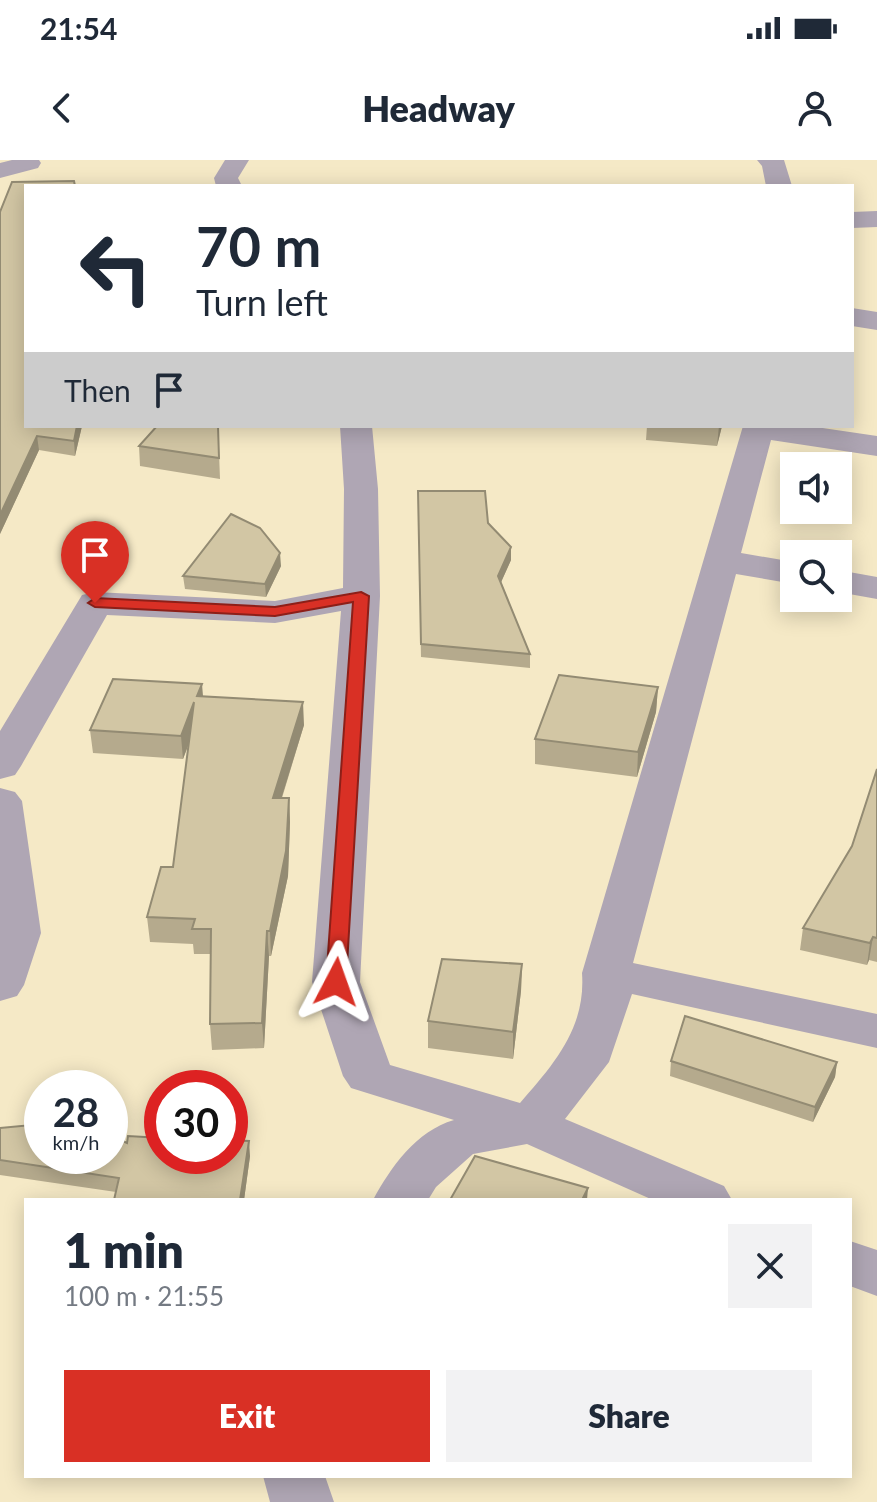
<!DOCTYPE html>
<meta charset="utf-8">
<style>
:root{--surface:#fff;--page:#f2f2f3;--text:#1f2937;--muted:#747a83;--accent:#d93025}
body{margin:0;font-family:Lato,sans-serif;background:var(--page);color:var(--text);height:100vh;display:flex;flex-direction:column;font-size:30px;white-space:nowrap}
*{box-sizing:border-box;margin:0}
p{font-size:26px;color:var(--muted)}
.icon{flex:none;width:44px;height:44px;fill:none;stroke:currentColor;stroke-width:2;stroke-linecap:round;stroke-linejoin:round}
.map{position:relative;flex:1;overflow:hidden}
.sheet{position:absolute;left:24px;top:1038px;width:828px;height:280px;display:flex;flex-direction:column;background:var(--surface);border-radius:0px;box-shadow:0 4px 20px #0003}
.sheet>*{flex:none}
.hud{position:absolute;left:24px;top:24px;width:830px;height:244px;border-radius:0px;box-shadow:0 4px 20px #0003;background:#fff;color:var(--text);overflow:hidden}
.fabs{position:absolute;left:780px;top:292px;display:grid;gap:16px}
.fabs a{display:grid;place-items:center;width:72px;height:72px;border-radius:0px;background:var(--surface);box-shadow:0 4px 20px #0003;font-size:40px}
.speed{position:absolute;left:24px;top:910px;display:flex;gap:16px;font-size:40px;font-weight:700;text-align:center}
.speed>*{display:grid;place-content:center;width:104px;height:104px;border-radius:50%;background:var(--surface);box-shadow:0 4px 20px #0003;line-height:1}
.speed small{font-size:20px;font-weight:400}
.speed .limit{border:12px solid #d22;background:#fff;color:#111}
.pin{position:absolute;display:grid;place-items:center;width:68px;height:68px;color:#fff;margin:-82px -34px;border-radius:50% 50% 50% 0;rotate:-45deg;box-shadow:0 0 8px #0007}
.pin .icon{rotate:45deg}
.me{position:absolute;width:88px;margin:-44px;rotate:4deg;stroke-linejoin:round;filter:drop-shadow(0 0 6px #0008)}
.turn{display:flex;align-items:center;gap:28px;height:168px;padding:0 40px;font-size:36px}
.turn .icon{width:104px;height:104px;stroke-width:2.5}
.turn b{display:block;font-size:56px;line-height:68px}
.then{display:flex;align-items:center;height:76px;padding:0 40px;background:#0003;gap:16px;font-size:30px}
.round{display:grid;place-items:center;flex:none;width:84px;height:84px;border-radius:0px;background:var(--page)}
.head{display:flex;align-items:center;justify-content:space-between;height:136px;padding:0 40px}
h1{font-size:48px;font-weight:800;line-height:60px}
.button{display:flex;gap:16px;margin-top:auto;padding:16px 40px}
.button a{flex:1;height:92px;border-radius:0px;background:var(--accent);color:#fff;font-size:32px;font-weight:800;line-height:92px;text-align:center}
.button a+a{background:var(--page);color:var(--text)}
.status{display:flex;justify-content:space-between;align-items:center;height:56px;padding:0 40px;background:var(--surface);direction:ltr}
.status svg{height:22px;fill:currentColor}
header{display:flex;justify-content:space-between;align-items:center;height:104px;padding:0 40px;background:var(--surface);font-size:36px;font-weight:800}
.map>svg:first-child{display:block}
</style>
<div class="status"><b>21:54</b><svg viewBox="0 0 49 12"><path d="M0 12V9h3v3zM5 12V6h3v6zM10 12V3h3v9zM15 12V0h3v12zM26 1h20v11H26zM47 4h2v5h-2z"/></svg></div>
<header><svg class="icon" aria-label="back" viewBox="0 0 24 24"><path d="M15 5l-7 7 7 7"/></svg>Headway<svg class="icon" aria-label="person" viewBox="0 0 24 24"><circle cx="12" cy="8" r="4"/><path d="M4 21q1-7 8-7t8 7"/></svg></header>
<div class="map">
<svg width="877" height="1342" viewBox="0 0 877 1342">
<rect width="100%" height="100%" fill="#f5e9c6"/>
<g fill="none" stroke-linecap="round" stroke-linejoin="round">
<path fill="#afa6b4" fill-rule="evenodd" d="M12,0H39L41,3L38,8L0,18V3Z
M225,0H249L238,18L242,26H216L214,18Z
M757,0H784L792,26H766L762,6Z
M877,51V67L852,68V52Z
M852,148L877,152V170L852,166Z
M340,266H372L378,329L380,436L360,822L390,905L520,943C554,904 586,868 582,813L743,266H809L877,276V296L771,280L741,393L794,402V424L736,414L633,803L877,854V888L632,834L609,902L565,959L724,1026L732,1040H653L527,984L473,994L436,1027L428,1040H373C391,1007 416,971 454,960L351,928L343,916L312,822L341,451L275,463L107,455L21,606L15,615L0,619V571L82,435L95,432L275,441L343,428L344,329Z
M838,410L877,417V439L838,432Z
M0,628L15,632L22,641L41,773L24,825L17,836L0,841Z
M850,1081L877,1090V1136L850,1126Z
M263,1316H325L334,1342H270Z"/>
</g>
<path fill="#b5aa8d" d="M26,26V266H82L75,296L39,290L0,374Z
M218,266L220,319L140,306L139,286Z
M647,266H722L717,286L646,280Z
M418,331L488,363L511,387V400L501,422L530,494V508L421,497Z
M281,406L266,437L185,429L183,416Z
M658,527L656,552L637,617L535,604V579Z
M203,536L304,565L282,638H289L290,662L288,716L271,796H269L264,888L212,890L210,864V794H194L193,784L150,782L147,757L173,707L189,583L183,599L93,593L90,570Z
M877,609V802L869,800L867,805L800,790L803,768L852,686Z
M522,804L521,831L513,899L428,888V861Z
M671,901L837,902L835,917L813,962L670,916Z
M0,968L250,996L244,1040H114L116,1032L0,1015Z"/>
<path fill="#938b73" d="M77,266H82L75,296L74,281Z
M719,266H722L717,286Z
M37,276L39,290L0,374V355Z
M511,387V400L498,429V416Z
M280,393L281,406L266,437L265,424Z
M202,524L204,548L197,536Z
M658,527L656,552L637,617L638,592Z
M194,542L196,565L183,599L181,576Z
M303,542L304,565L274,662L273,638Z
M289,638L290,662L288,716L271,796L270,771Z
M267,771L269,796L264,888L262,863Z
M873,777L869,800L867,805L870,783Z
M522,804L521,831L513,899V872Z
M837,902L835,917L813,962L815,947Z
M249,981L250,996L244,1040H240Z
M588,1028L587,1040H582Z"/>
<path fill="#d2c6a4" stroke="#938b73" stroke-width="2" d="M74,21L75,26H26V266H77L74,281L37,276L0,355V52L12,22Z
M157,266H218L219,298L139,286Z
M418,331H485L488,363L511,387L498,416L530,494L421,484Z
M231,354L260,368L280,393L265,424L183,416Z
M559,515L658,527L638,592L535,579Z
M113,519L202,524L197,536L303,542L273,638H289L286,691L270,771H267L262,863L210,864L211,769H192L195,759L147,757L161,707H173L194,542L181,576L90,570Z
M877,609V778L873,777L870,783L803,768L852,686Z
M442,799L522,804L513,872L428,861Z
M685,856L837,902L815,947L671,901Z
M42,964V996H110V975L127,983L128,976L162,978V996H230V980L249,981L240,1040H114L119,1018L0,1000V968Z
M475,996L588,1028L582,1040H450Z"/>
<path fill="#d93025" stroke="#8d1f18" stroke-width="2" d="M361,432L369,436L346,822L336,828L326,822L353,442L275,456L95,447L88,443L95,438L275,447Z"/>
</svg>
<div class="fabs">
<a><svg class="icon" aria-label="sound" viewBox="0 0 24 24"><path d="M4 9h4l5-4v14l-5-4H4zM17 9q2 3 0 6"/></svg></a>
<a><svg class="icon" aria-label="search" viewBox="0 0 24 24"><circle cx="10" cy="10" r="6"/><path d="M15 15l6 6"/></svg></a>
</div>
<div class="speed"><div>28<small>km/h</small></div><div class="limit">30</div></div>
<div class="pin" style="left:95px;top:443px;background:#d93025"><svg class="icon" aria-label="arrive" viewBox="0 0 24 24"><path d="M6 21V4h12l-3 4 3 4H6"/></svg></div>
<svg class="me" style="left:336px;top:822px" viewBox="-20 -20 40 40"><path d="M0-17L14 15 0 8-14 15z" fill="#d93025" stroke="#fff" stroke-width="4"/></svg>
<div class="hud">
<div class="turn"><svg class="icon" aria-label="left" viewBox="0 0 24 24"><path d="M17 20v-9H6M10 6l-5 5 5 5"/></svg><div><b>70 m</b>Turn left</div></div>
<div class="then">Then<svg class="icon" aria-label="arrive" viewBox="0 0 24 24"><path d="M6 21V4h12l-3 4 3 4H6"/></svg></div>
</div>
<section class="sheet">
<div class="head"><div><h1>1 min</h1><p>100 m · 21:55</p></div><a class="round"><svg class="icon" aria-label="close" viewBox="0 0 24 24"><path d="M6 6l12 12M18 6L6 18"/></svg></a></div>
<div class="button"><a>Exit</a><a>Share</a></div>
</section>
</div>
